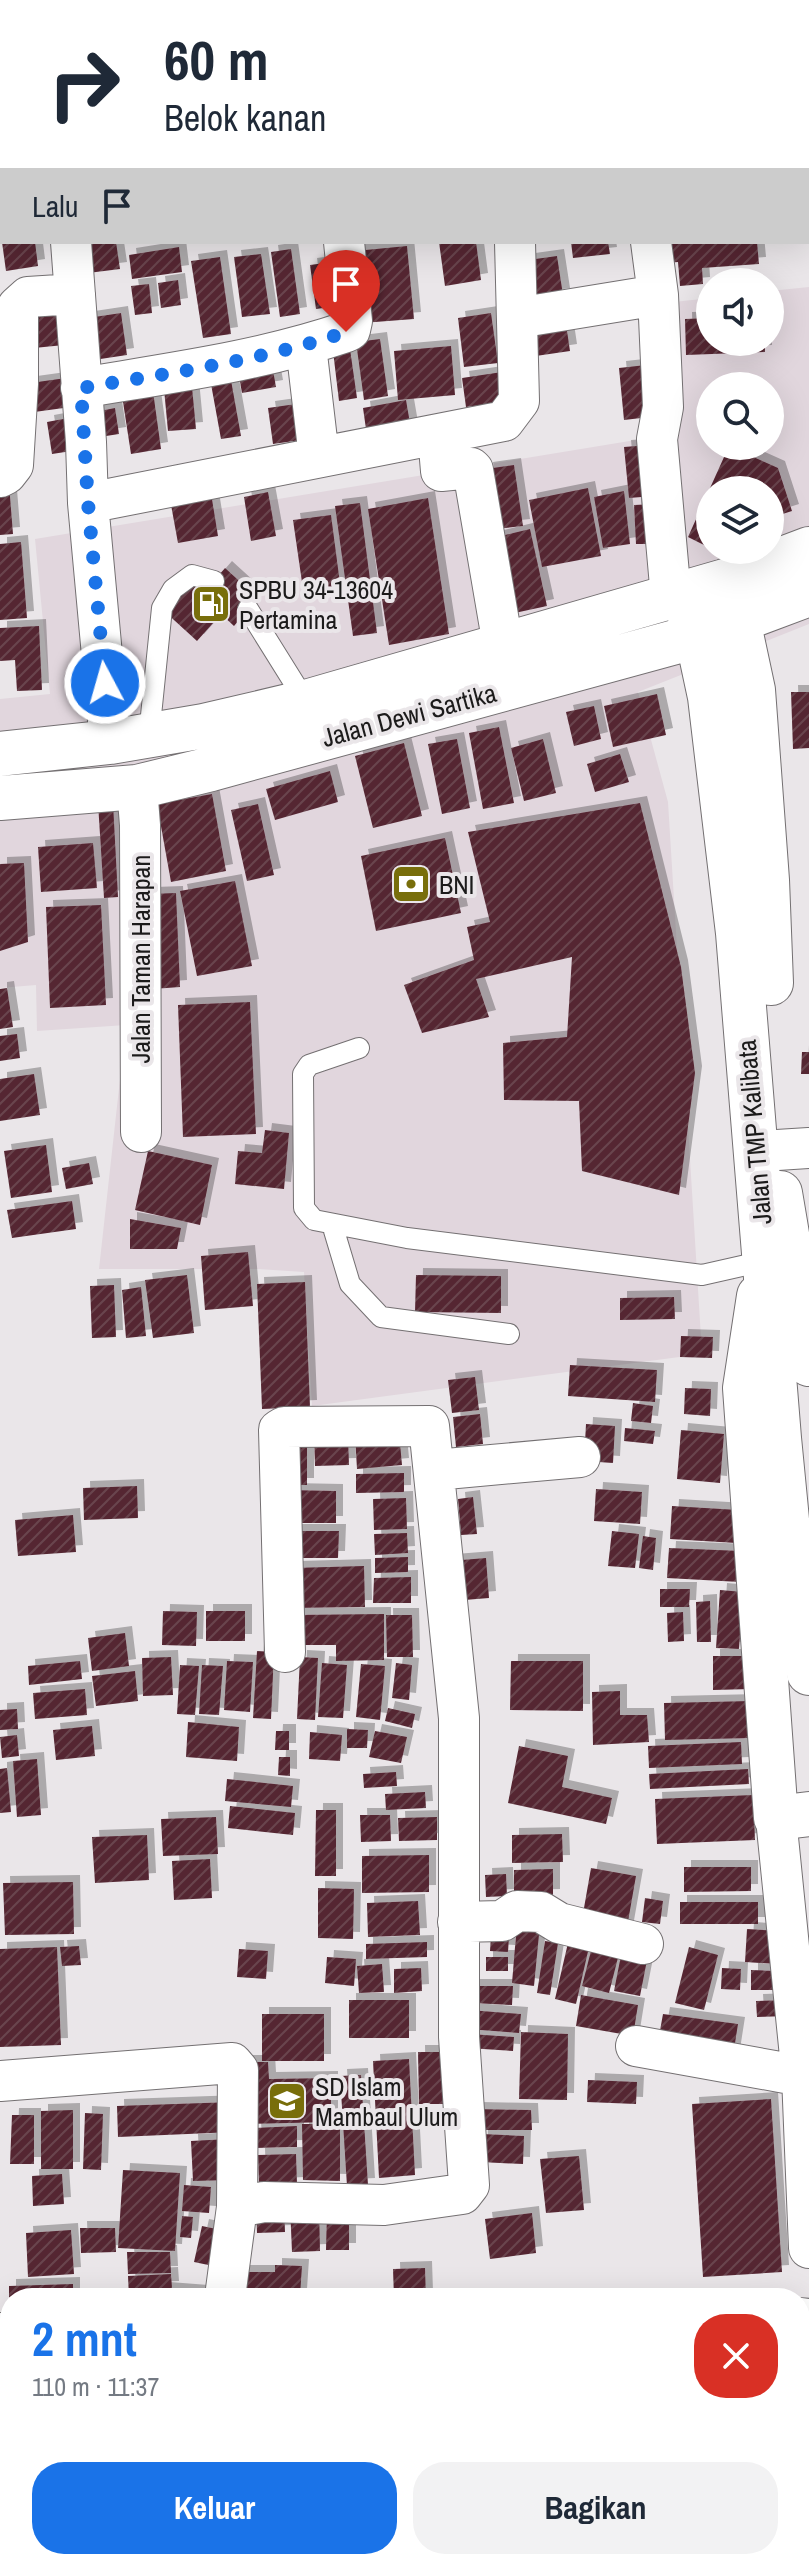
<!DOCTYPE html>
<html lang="id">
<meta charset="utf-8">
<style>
:root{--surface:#fff;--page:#f2f2f3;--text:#1f2937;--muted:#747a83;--accent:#1a73e8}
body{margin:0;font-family:"Archivo Narrow",sans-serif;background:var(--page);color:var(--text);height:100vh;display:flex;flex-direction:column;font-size:30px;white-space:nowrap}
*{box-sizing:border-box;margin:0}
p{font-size:26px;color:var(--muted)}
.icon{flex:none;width:44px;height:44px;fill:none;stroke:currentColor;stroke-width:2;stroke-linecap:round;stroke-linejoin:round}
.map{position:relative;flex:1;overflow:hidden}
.sheet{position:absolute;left:0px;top:2288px;width:810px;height:282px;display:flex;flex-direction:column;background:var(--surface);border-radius:32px 32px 0 0;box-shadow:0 8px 32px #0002}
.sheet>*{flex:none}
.guide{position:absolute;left:0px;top:0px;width:810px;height:244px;box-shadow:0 8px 32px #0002;background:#fff;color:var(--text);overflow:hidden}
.buttons{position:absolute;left:696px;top:268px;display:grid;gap:16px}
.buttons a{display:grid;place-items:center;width:88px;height:88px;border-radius:50%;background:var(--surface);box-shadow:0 8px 32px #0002;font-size:40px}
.pin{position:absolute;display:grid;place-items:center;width:68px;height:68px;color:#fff;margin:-82px -34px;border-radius:50% 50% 50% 0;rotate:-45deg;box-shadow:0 0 8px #0007}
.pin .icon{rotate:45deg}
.me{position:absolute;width:88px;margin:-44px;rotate:354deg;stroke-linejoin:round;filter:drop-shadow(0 0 6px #0008)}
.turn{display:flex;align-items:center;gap:28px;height:168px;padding:0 32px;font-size:36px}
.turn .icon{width:104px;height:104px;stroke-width:2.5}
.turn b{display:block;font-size:56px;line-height:68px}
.then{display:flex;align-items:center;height:76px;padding:0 32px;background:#0003;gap:16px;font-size:30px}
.round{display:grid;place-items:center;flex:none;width:84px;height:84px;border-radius:32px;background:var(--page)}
.headline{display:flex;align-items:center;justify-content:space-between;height:136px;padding:0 32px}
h1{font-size:48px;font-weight:800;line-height:60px;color:var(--accent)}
.action{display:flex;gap:16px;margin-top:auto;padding:16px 32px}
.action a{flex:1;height:92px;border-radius:32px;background:var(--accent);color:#fff;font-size:32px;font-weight:800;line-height:92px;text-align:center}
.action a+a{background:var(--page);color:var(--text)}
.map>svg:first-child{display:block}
</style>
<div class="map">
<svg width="809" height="2569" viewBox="0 0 809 2569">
<defs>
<pattern id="forest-firs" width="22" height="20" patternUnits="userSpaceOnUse" patternTransform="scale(2)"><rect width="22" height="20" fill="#f1cdc7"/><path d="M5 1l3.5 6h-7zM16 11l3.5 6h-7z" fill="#ceafaa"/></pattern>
<pattern id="water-ripples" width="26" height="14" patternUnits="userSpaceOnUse" patternTransform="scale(2)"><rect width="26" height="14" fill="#9e97c7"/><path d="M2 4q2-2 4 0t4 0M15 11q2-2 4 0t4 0" fill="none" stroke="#807aa1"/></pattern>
<pattern id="building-hatch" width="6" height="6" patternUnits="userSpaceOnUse" patternTransform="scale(2)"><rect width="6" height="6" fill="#552733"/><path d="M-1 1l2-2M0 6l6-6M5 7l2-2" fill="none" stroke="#69454e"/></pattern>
<filter id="shadow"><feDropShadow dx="7" dy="-7" stdDeviation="0" flood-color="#0004"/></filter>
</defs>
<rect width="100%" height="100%" fill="#eae6e9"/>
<path fill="#e1d6dd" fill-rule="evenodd" d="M809,287V624L638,692L668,802L702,1354L312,1406L304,1272L258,1269H99L126,1025L37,1031L36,985L0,988V699L50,694L35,539L660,436L647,305L710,298V342H770V291ZM710,386H770V446H710ZM710,490H770V550H710Z"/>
<path fill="url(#forest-firs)" d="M275,2560H347L349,2569H271Z"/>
<path fill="url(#water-ripples)" d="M800,2391L809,2395V2532H800Z
M159,2560H275L271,2569H160Z"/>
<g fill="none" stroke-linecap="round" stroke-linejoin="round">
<path stroke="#9e97c7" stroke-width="10" d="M526,2L532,0
M0,15H2"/>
</g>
<path fill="url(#building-hatch)" filter="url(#shadow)" d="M2,242H35L38,266L6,271Z
M80,242H116L120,269L80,274Z
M439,242H476L481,280L445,286Z
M571,242H608L610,254L573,258Z
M663,242H757L759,264L702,268L703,284L680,286L678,262L665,263Z
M407,246L414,319L362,323L355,251Z
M179,247L182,272L132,279L129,255Z
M291,249L300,314L280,317L271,252Z
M261,254L270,314L242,317L234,257Z
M557,256L563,295L526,300L521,261Z
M220,257L231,334L203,338L191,261Z
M332,262L338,306L316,309L310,265Z
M178,280L181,305L161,308L158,283Z
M149,284L152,313L135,315L131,286Z
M71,308L74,344L24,349L20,313Z
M121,313L127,355L87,361L81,319Z
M491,313L498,363L464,367L458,318Z
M710,318V342H765V352L686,355L685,319Z
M566,324L570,351L529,357L526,330Z
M380,339L388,396L364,400L356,342Z
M451,346L455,395L398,400L394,351Z
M350,349L357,398L339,401L333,351Z
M271,359L276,387L242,393L237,365Z
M646,365L650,417L624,420L619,368Z
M229,369L241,436L221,439L209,373Z
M502,372L506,402L466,407L462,378Z
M66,378L71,407L27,413L23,384Z
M152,384L161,449L131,454L121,389Z
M192,387L196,429L168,431L164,389Z
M406,400L411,429L367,436L363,408Z
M303,403L308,439L273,444L268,408Z
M115,408L119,434L93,438L89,413Z
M79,416L85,449L52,454L47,422Z
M649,445L654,496L629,498L624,447Z
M729,446L778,468L792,511L770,518V490H710V548L688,537Z
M514,465L523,526L495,529L486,469Z
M0,484H9L13,534L0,535Z
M210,487L218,536L178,543L169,494Z
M588,488L601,556L542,567L529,500Z
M624,491L630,544L603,548L594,497Z
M268,492L276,536L251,541L244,497Z
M428,498L449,634L389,645L368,509Z
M360,503L377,633L353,636L335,506Z
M656,504L658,544H636L634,505Z
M331,515L341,591L304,596L293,520Z
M530,529L547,606L510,614L493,538Z
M21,542L27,618L0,620V544Z
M225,568L258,598L234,626L221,614L197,641L163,610L191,578L205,591Z
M39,626L42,690L17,691L15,660L0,661V628Z
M791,692H809V748L793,749Z
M657,694L666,735L613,747L604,706Z
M594,706L601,739L574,746L566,712Z
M499,727L514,803L483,809L469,733Z
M457,739L470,808L442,814L428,744Z
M543,739L556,793L524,801L511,748Z
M404,743L422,816L373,828L355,756Z
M620,754L629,782L595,792L587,764Z
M330,771L338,802L275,820L266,789Z
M212,794L226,871L171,882L157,804Z
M98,803H113L118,897L104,898Z
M640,803L681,967L695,1073L679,1195L582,1171L579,1101L504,1100L503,1043L567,1037L572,957L476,979L489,1017L422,1033L404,985L474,960L467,927L490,922L468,832Z
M258,804L274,875L247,881L231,810Z
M445,838L461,913L376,931L361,856Z
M93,843L97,888L41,892L38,847Z
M24,863L28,942L0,951V864Z
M235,881L252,966L197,976L180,891Z
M176,893L180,987L153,989L148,894Z
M101,905L106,1005L50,1008L46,907Z
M7,988L13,1027L0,1029V989Z
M250,1002L256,1134L183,1137L178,1005Z
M17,1034L20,1058L0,1061V1036Z
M802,1052H809V1074H801Z
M34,1074L40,1115L0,1121V1079Z
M265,1130L289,1133L284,1189L235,1184L238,1151L262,1153Z
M46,1145L52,1192L11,1198L4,1151Z
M148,1151L212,1165L200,1225L135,1210Z
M89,1163L93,1184L66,1189L62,1168Z
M72,1201L76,1229L12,1238L7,1210Z
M130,1219L181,1228L177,1249H130Z
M248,1252L253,1306L205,1310L201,1256Z
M187,1275L194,1333L153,1338L145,1280Z
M416,1275L501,1276V1313L415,1312Z
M305,1282L310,1407L262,1409L257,1284Z
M114,1285L116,1337L92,1338L90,1286Z
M141,1287L146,1336L126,1338L122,1290Z
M674,1297L675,1319L620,1320V1298Z
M681,1336L713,1337L712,1358L680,1357Z
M570,1365L657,1370L655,1402L568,1396Z
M475,1377L479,1410L452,1413L448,1380Z
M685,1388L711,1389L710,1416L684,1414Z
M633,1403L653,1406L651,1423L631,1421Z
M480,1414L483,1444L456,1447L453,1417Z
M586,1424L615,1426L613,1463L584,1461Z
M625,1428L655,1431L653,1444L624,1441Z
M681,1430L724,1434L720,1483L677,1479Z
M399,1432L402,1465L357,1469L355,1435Z
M348,1437L349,1465L315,1466L314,1438Z
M283,1441H307V1485H284Z
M404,1473V1492L356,1493V1474Z
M137,1486L138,1518L84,1520L83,1488Z
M596,1489L642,1492L640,1524L594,1521Z
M285,1490L336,1491V1523H285Z
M473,1497L477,1534L461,1535L458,1499Z
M406,1498L407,1529L374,1530L373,1499Z
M672,1506L738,1510L736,1543L670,1539Z
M73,1515L76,1552L18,1556L15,1520Z
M286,1531H339L338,1558H286Z
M612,1531L639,1534L635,1568L608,1566Z
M407,1533L408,1553L375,1555L374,1534Z
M643,1536L656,1538L653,1570L639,1568Z
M669,1548L741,1551L740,1582L667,1578Z
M408,1557V1572L375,1573V1558Z
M486,1558L489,1598L452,1601L449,1561Z
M364,1566L365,1607L294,1608L292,1568Z
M411,1577V1603H373L374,1578Z
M660,1589H690L689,1607H660Z
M720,1590L743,1592L739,1649L716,1648Z
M710,1601L711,1642H697L696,1602Z
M163,1611L197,1612L196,1646L162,1645Z
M206,1611H245V1641H206Z
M683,1612L684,1641L668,1642L667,1613Z
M384,1614V1660L336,1661V1645H292V1615Z
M386,1615H412L413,1657H387Z
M125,1633L129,1666L92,1671L88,1638Z
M257,1651L274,1652L271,1719L253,1718Z
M713,1656H752V1689L713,1690Z
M171,1657L173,1695L143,1696L142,1658Z
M300,1657L318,1658L315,1720L297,1719Z
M80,1661L82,1679L29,1685L28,1666Z
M227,1661L253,1662L250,1712L224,1710Z
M511,1661H583V1711L510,1710Z
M322,1663L347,1665L343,1718L318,1717Z
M396,1663L412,1665L409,1700L392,1698Z
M361,1664L385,1666L380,1720L356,1717Z
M180,1665L199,1666L195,1715L177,1714Z
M202,1665L223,1666L219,1715L199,1714Z
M135,1671L138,1701L96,1706L92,1676Z
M85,1689L87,1715L35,1719L33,1693Z
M620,1691V1715H647L649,1742L593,1745L592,1692Z
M751,1701V1738L665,1740L664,1703Z
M388,1708L415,1714L412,1728L385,1721Z
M17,1709L18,1729L0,1730V1710Z
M188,1722L239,1727L237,1761L186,1757Z
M92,1726L95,1756L56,1760L53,1730Z
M347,1729L368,1730L367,1748H347Z
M276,1731H289V1750H275Z
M375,1731L407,1737L401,1763L369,1757Z
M310,1732L342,1735L340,1761L309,1759Z
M17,1735L19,1756L2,1758L0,1737Z
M741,1742L742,1764L649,1768L648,1746Z
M519,1746L568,1756L562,1787L612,1798L606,1824L508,1803Z
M279,1757H290V1776L278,1775Z
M37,1759L41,1815L17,1817L13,1761Z
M7,1768L11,1812L0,1813V1769Z
M748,1769L749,1784L650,1789L649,1774Z
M396,1772L397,1786L364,1788L363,1774Z
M227,1779L293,1786L291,1807L225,1801Z
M425,1792L426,1808L386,1810L385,1794Z
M753,1795L755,1840L657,1844L655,1799Z
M230,1806L295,1813L293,1835L228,1828Z
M316,1810H336V1876H315Z
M360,1815H390L391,1841L361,1842Z
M216,1817L218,1854L163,1856L161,1819Z
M437,1817V1840L399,1841L398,1818Z
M562,1834L563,1862L512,1863V1835Z
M147,1835L149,1880L95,1883L92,1837Z
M429,1855V1892L362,1893V1856Z
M210,1859L212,1898L174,1900L172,1861Z
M684,1867H751V1891L684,1892Z
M591,1868L636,1876L626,1933L581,1925Z
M553,1869V1896L514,1897V1870Z
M506,1874L507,1896L486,1897L485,1875Z
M73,1882L74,1934L5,1935L3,1883Z
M318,1888L354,1889L353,1939L318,1938Z
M645,1898L663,1901L660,1924L642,1922Z
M418,1901L420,1935L368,1937L367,1903Z
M680,1902H758V1924H680Z
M518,1911L541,1914L534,1986L512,1983Z
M747,1929L780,1931L778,1964L745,1962Z
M571,1930L592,1934L576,2004L555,1999Z
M491,1935L509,1936L508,1952L490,1951Z
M595,1935L622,1942L609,1993L582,1986Z
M545,1941L558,1943L550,1995L537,1993Z
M427,1942V1957L366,1959V1944Z
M623,1945L649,1950L640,1996L614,1991Z
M79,1946L81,1965L62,1966L60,1947Z
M57,1947L61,2045L0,2047V1949Z
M689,1947L718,1955L704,2010L675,2003Z
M239,1949L268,1951L266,1979L237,1977Z
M327,1957L356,1959L354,1986L325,1983Z
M486,1957H508V1971H486Z
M382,1964L384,1992L359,1993L357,1966Z
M421,1968L422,1991L394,1993V1969Z
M722,1968L741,1969L740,1990L721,1989Z
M751,1970L775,1971V1990H751Z
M473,1986H513L512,2005L473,2003Z
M581,1995L638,2005L633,2036L576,2026Z
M349,2000H409V2038H349Z
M788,2000V2016L757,2017L756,2001Z
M469,2010L521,2014L519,2033L468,2029Z
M262,2014H324V2061H262Z
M663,2014L738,2024L733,2056L659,2036Z
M521,2032L568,2034L567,2100L519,2099Z
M470,2034L514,2037L513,2051L468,2048Z
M418,2052H451L452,2104H419Z
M409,2059L415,2175L379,2178L373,2061Z
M243,2062H268L269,2079L331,2078V2122L244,2124Z
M361,2075L368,2185L347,2186L340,2076Z
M588,2080L637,2082L636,2104L587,2102Z
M771,2099L782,2272L703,2277L692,2104Z
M233,2102L234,2132L118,2137L117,2106Z
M474,2109L531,2110L532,2130H475Z
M73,2110V2169H41V2111Z
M85,2113L103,2114L101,2170L83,2169Z
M12,2115H34V2164H10Z
M302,2124H340V2181L303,2180Z
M297,2126V2147L255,2148L254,2128Z
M481,2134L524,2136L523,2164L480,2162Z
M228,2139L229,2180L193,2181L191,2141Z
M296,2154L297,2184L259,2186L258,2155Z
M579,2156L584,2210L546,2213L540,2159Z
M123,2170L180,2173L175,2251L118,2248Z
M62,2174L64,2204L33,2206L32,2176Z
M184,2185L211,2187L209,2213L182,2211Z
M319,2205L320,2251L292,2252L290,2206Z
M284,2206L285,2232L257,2233L256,2207Z
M327,2206H349V2250H326Z
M532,2213L536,2253L490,2259L485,2219Z
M182,2216L193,2217L191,2238L180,2237Z
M202,2226L226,2231L218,2267L194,2262Z
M80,2228H115L116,2252L81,2253Z
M71,2230L74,2274L28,2277L26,2233Z
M127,2252H170L171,2273L128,2274Z
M275,2265L302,2266L300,2296L237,2294L238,2272H275Z
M425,2268L426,2298H394L393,2269Z
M171,2274L172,2288L148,2289V2298H129L128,2276Z
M73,2284V2298H9V2286Z
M163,2289L214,2293V2298H162Z
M363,2560H399L400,2569H364Z
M406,2560H424L425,2569H407Z
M444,2560H499V2569H428V2564L444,2563Z
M619,2560H652L651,2569H619Z
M611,2561L612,2569H585V2562Z"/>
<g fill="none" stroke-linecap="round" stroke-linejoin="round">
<g stroke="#747072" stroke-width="22">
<path id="service" d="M248,609L306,702
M149,735L162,608L173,589L192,575L214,581
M359,1048L309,1065L303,1074L304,1208L314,1220L407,1238L702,1275L764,1261
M332,1224L350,1284L381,1317L509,1334"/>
</g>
<g stroke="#747072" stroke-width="42">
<path id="minor" d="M152,0V2
M71,242L86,442L88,503L110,742
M651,242L658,295L663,407L657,439L671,597
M517,318L658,295
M306,346L319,457
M81,388C170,373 261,361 346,332L350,330L352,321L344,242
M438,435L441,471L471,468L473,470L503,645
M0,477L6,474L13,465L18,384V306L28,297L75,294
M88,503L504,421L519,401L515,242
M137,787L140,825L141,1132
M777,1150L809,1148
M435,1470L580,1457
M776,1818L802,2076L809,2248
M458,1922L502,1921L517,1911L541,1912L559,1923L643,1944
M636,2046L802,2076
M0,2081L232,2063L238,2070L237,2207
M225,2297L237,2207L264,2202L384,2205L462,2194L469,2185L459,2037V1718L429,1426L284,1427L279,1430L285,1652
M800,2318L809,2319
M0,2333L10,2415
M0,2481L10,2482
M103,2560L104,2569"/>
</g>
<g stroke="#747072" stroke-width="46">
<path id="tertiary" d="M780,1193L809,1364
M759,1296L745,1388L776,1818L809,1814"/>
</g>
<g stroke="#747072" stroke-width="46">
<path id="primary" d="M725,581L738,620L753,690L767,880L771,983
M682,593L697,636L710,697L738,933L779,1438L787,1520L809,1673
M0,754L110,742L204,726L306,702L725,581L809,549
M0,798L137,787L211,769L697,636L809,594"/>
</g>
<use href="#service" stroke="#fff" stroke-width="20"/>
<use href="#minor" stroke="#fff" stroke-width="40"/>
<use href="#tertiary" stroke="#fff" stroke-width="44"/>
<use href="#primary" stroke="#fff" stroke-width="44"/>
</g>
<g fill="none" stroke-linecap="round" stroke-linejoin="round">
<path stroke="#1a73e8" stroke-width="14" stroke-dasharray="0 25.2" d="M105,683L88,503L81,388C170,373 260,361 346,332"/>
</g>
<defs>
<g id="fuel-square" transform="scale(2)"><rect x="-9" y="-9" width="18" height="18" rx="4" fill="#786e0b" stroke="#eae6e9"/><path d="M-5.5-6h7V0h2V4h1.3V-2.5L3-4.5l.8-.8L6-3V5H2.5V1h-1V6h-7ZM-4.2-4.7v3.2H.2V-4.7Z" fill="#fff"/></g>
<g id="bank-square" transform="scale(2)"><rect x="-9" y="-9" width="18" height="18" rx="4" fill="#786e0b" stroke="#eae6e9"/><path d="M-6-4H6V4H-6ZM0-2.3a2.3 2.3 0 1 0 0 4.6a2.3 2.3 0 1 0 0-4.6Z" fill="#fff"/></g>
<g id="school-square" transform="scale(2)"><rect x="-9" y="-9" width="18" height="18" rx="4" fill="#786e0b" stroke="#eae6e9"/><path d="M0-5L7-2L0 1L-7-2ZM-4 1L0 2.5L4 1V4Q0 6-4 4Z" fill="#fff"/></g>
</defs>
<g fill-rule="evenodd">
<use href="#fuel-square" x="211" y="604"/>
<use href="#bank-square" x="411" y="884"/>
<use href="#school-square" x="287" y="2101"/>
</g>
<g text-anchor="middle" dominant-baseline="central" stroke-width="8" stroke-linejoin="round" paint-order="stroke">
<g font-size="26" fill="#1c1b1b" stroke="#eae6e9" text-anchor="start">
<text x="239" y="589">SPBU 34-13604<tspan x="239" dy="30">Pertamina</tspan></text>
<text x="439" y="884">BNI</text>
<text x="315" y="2086">SD Islam<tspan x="315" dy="30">Mambaul Ulum</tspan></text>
</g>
<g font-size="26" fill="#1c1b1b" stroke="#eae6e9">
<text transform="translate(409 715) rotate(-15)">Jalan Dewi Sartika</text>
<text transform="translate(140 959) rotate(-90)">Jalan Taman Harapan</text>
<text transform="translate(754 1132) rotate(-95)">Jalan TMP Kalibata</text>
</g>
</g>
</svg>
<div class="buttons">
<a><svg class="icon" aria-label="sound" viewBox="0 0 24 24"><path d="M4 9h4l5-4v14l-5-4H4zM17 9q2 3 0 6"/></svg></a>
<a><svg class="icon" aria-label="search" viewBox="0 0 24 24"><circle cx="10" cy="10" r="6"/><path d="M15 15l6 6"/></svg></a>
<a><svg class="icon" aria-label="layers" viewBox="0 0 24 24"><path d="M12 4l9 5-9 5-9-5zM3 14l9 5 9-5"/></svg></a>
</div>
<div class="pin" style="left:346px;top:332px;background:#d93025"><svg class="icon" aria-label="arrive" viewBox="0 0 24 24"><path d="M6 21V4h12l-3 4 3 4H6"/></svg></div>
<svg class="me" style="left:105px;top:683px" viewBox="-20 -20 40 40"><circle r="17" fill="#1a73e8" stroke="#fff" stroke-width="3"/><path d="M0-11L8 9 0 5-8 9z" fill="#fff"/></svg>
<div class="guide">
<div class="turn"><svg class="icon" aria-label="right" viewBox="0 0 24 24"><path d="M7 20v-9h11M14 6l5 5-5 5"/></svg><div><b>60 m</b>Belok kanan</div></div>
<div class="then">Lalu<svg class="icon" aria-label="arrive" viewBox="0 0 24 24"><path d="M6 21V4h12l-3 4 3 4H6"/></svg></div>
</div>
<section class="sheet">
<div class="headline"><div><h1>2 mnt</h1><p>110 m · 11:37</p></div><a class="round" style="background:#d93025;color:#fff"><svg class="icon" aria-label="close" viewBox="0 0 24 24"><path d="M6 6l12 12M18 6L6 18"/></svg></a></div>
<div class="action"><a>Keluar</a><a>Bagikan</a></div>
</section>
</div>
